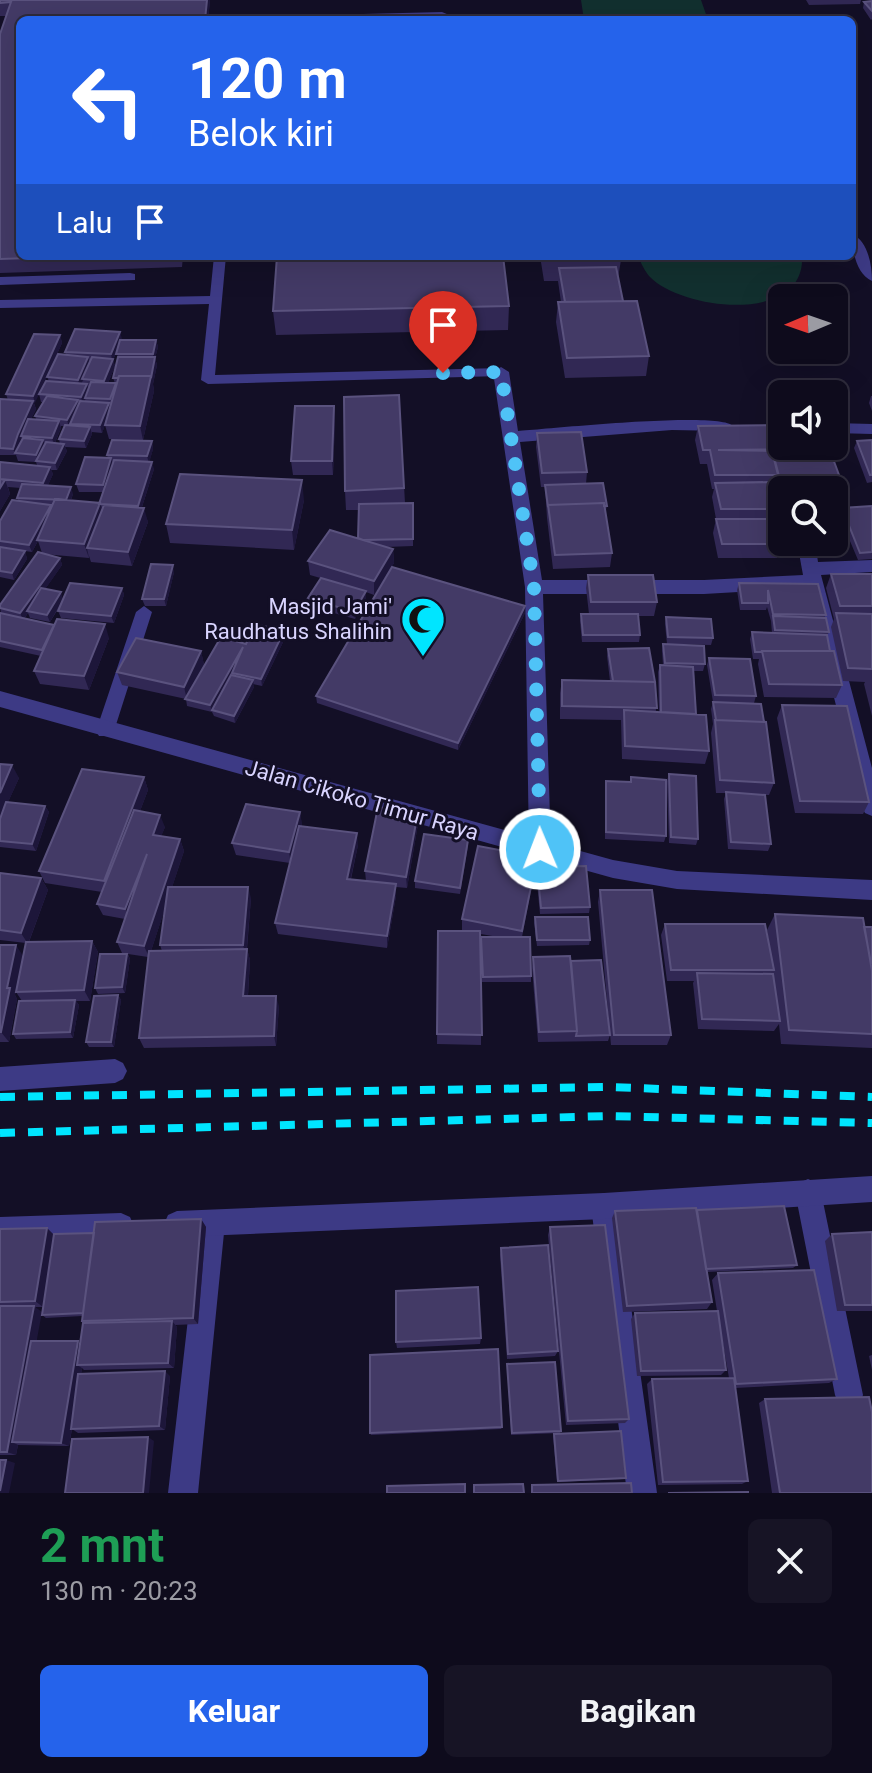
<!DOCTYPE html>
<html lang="id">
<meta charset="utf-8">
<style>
:root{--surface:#0e0b1c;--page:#171425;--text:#f1f3f6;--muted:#9b9ba3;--line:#2e2b3b;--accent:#2563eb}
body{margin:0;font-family:Roboto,sans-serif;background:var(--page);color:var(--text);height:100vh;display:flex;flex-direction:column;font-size:30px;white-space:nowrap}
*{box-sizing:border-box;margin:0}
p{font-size:26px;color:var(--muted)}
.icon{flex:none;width:44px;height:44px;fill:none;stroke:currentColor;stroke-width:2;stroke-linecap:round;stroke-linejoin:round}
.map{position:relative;height:1493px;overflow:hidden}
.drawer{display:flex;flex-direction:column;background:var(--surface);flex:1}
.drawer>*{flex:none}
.top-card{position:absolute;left:16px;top:16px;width:840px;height:244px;border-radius:12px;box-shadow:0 8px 32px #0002,0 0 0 2px var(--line);background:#2563eb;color:#fff;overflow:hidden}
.needle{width:52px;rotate:268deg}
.fabs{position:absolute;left:768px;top:284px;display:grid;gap:16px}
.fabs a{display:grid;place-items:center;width:80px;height:80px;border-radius:12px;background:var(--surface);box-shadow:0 8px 32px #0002,0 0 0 2px var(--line);font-size:40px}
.pin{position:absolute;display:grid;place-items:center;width:68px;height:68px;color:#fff;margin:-82px -34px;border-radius:50% 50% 50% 0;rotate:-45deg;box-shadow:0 0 8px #0007}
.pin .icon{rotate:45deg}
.me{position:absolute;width:88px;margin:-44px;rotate:359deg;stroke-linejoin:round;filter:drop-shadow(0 0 6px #0008)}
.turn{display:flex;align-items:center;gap:28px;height:168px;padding:0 40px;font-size:36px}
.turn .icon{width:104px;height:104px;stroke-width:2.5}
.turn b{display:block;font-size:56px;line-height:68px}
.then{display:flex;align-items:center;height:76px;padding:0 40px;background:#0003;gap:16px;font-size:30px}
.round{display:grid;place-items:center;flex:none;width:84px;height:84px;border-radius:12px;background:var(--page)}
.headline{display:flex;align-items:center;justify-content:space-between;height:136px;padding:0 40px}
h1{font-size:48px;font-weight:700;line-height:60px;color:#1e9e55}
.cta{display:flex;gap:16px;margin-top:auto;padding:16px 40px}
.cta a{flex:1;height:92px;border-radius:12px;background:var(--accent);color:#fff;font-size:32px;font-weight:700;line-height:92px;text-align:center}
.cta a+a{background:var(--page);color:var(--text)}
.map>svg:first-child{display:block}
</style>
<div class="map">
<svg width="872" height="1493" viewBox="0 0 872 1493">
<rect width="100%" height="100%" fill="#130f26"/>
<path fill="#12302f" d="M581,0H701L708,20H584Z
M638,256H802C806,324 684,311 650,277C645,272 641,263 638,256Z"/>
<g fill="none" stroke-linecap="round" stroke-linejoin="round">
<path fill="#3d3a85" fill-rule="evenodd" d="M442,12L461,20H239L244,17Z
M214,256H226L215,375L501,368L508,372L501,376L208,384L201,380L209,304L0,308V300L210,296Z
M130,273L135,274V280L0,285V277Z
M144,606L152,612L114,731L111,736H99L96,731L136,612Z"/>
<path fill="#3d3a85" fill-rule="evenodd" d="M852,234C868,241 872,265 872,281C856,274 852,250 852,234Z
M501,367L509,372L518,431C550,429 718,411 733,426L725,431L672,430L520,442L542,580H704L803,575L797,542H815L818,562L872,560V572L821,575L872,768V816L865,813L862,807L806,588L704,594H543L551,849L548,855L540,858L532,855L529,849L525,587L493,372Z
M834,423L872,424V434L834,433Z
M115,1059L123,1063L127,1071L123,1079L115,1083L0,1091V1067Z
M808,1179L817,1183L821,1192L863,1395L859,1405L849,1409L839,1405L835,1395L795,1192L799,1183Z
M604,1193L613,1197L617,1206L657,1493H627L591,1206L595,1197Z
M212,1210L221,1214L225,1223L198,1493H168L199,1223L203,1214Z"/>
<path fill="#3d3a85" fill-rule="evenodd" d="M0,691L613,860L677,871L872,880V900L677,889L613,878L0,707Z
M872,1176V1202L604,1219L177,1237L168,1233L164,1224L168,1215L177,1211L604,1193Z
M121,1213L130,1217L134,1226L130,1235L121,1239L0,1243V1217Z"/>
<path stroke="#00e5ff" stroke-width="8" stroke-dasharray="15 13" stroke-linecap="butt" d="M0,1097L608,1087L872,1097
M0,1133L609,1116L872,1123"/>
</g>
<path fill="#312854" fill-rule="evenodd" d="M0,0H210L208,20L20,256H183L182,267L0,273V34L6,16H0Z
M806,0H861L860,4L809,5Z
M872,1V19L871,20L863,8L864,2Z
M540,256H620L621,260L618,278L623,301L649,356L646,376L565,378L556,322L558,302H561L558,281H544Z
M509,306L508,330L276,335L273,311Z
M120,332L121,340H156L158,347L155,358L157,365L153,384L154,391L143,440L109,439L105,425L107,419L102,433L92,432V434L86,448L65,447L67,451L57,470H51L53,474L48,485L73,494L71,500L100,503L103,492H79L76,484L108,458L107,455L152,441L153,449L149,462L154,469L142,507L148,522L132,566L91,562L89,556V558L43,554L60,558L62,565L45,589L63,599L122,588L124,595L114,623L61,618L58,611L63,601L50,622L30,618L28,613L24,619L109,638L89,690L40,684L34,671L41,656L0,647V613L1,614L0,605L42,553L38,541L32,552L11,549L25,551L27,559L14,580L0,577V521L18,500L17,498L21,488L8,487L10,494L0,511V462L37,465L36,462L18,461L16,455H0V399L8,400L6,394L60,335L62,343L40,392L49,381L47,377L66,355L65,352ZM117,351L118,361L113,378L115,383H108L115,366L113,360ZM39,394L41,402H43L35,416L36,419H31L36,409L34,403ZM61,426H64L59,439L60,444L55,443L61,428Z
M399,395L405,503H413V546L386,547L393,549L394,563L374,595L366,592V599L355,619L309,606L308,598L334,582L310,575L308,561L358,538L359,510H346L345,491Z
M871,396H872V411L869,403Z
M335,420L333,475H293L291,461Z
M698,426L832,449L829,456L839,475L836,483H777L776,480L773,489L778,509L775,519L781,544L777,558H718L713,533L716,519L712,497L714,489H712L707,464H700L695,440Z
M537,433L587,472L586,484L607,506L605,513L612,553L610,567L553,569L547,518L545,487H541L536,447Z
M872,440V482L867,483L854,448L857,441Z
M304,500L294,550L170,543L166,524Z
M872,506V559L858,560L839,515L842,508Z
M174,572L166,606H145L142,599Z
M831,574H872V716L864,684L865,682L843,681L831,627L834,619L826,588Z
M588,575L657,602L654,616H638L640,635L639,642H582L580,621L581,614H589L586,588Z
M739,583L826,615L824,618L829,632L827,636L830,651L842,685L836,698L764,697L758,664L759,659H753L750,639L752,632L772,633L771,621L767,607L766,610H740L737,590Z
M525,606V613L458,750L317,703L316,696Z
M666,617L713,638L711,645L667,644L665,624Z
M285,638L262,686L253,684L254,687L235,723L214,716L212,712L187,706L186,699L122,685L117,672L201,651L204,665L200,673L246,644Z
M663,644L705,664L703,671H694L696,714L709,751L705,764L622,759L621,720L560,719V693L562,680L610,681L607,656L608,649L655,684L656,712H659L658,672L660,665H663L662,651Z
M709,658L756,696L754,703L774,783L769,795H765L771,844L768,851L728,849L724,799L726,793H716L711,733L713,724L711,709L713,702L707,665Z
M782,705L869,802L863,814L795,813L777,718Z
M0,764L19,778L8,802L45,806L49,812L36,851L0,847Z
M669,774L698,839L696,845L669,843L667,781Z
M144,777L148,790L140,811L165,827L161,836L180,839L184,851L172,887L251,898L247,949L250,960L248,996L279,1006L276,1046L144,1048L139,1038L148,957L128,954L130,959L125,993L98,994L95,988L122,953L117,942L125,919L103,915L97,904L102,892L45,883L39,871ZM165,908L160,945L162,951H151Z
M631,777L666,836L664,842L605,839V787L606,781L630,782Z
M300,812L302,827L358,845L351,879L366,881L365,871L418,824L407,888L396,887V896L387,948L278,934L275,923L290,863L236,855L232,843Z
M468,846L460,894L415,888V881Z
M537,867L590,907L589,913L540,914L536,873Z
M535,869L522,937L531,976V982H482L481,947V1045L437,1044L438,931H465L462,930V919ZM481,934L498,937H481Z
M0,873L41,878L48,890L29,942L92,941L98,952L90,1001H76L79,1005L73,1038L16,1039L13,1034L22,1001L16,992L26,943L0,940Z
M600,890L671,1035L667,1045H611L598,902Z
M775,914L872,927V1048L781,1044L779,1024L774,1031L698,1029L693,983L694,981H667L661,935L665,924L769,943L767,930Z
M535,917L590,940L589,945L537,946L534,923Z
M0,945L23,956L15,995L17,999L9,1042H0Z
M533,957L571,961L610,1035L608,1041L538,1042L532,968Z
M118,995L121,1000L114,1047H89L86,1042Z
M697,1210L797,1265L793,1268L707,1272L712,1302L707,1309L623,1312L612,1218L615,1211Z
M201,1219L206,1227L198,1324L175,1325L177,1327L174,1368L84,1370L82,1368L81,1374L170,1376L165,1430L78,1433L72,1429L69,1446L18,1445L16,1455H0V1229L47,1228L54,1235L43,1307H36L37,1341L80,1343L84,1323L82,1321V1316L46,1318L42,1315L94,1233Z
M550,1227L629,1419L625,1423L566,1425L548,1235Z
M872,1232V1311H837L825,1241L832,1234Z
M501,1248L558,1351L555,1356L507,1359L500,1255Z
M718,1273L837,1379L829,1383L735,1388L748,1481L742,1484L658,1485L647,1384L652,1379L729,1378L722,1338L726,1370L721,1375L637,1376L631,1319L635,1313L717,1311L712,1280Z
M481,1338L480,1344L397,1348L396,1342Z
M872,1355V1370L869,1356Z
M507,1364L561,1431L560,1433L511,1435Z
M765,1399L872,1493H772L759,1403Z
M502,1427L501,1429L371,1435L370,1433Z
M554,1434L626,1478L624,1479L557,1482L553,1436Z"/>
<path fill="#1d163a" d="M207,0H210L208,20H205Z
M120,332L122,339L113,360L115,366L106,388L104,381L112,360L111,354Z
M60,335L62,343L35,403L33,396Z
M156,340L158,347L155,358L157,365L153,384L154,391L143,440L140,426L154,361L153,354Z
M88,357L90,364L80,387L78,380Z
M87,384L89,391L83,405L81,397Z
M78,400L80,407L69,427L67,420Z
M33,401L36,409L23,436H21L22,439L16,453H15L16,456L13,449L18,434Z
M109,403L111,410L102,433L100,425Z
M334,406L335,420L333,475L332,461Z
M59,421L61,428L54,445L52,438Z
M90,427L92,434L86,448L84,441Z
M43,440L46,447L38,462L36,455Z
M152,441L153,449L149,464L147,456Z
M64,444L67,451L57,470L55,463Z
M111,458L113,465L105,492L103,485Z
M152,462L154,469L140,513L138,506Z
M50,467L53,474L46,490L43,483Z
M5,480L10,494L0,511V488Z
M302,480L304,500L294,550L292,530Z
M71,487L73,494L68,508L65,501Z
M100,503L105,517L87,548L89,558L84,544Z
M51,505L53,512L32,552L29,545Z
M144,508L148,522L132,566L128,552Z
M393,549L394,563L374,595V581Z
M25,551L27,559L14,580L12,573Z
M60,558L62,565L30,611H27L28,613L23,620L20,613Z
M173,565L174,572L166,606L164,599Z
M122,588L124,595L114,623L111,616Z
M366,591V599L355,619L354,612Z
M61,592L63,599L50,622L47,615Z
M525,606V613L458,750V743Z
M105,624L109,638L89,690L84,676Z
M284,631L285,638L262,686L261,679Z
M243,647L232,673V675L212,712L210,705Z
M201,651L204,665L187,700L184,687Z
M253,680L254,687L235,723L234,716Z
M12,765L19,778L0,820V793Z
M144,777L148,790L109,893L104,881Z
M45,806L49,812L36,851L32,844Z
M300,812L302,824L291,864L289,852Z
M418,812V824L407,888L406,877Z
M160,815L165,827L157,847L153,835Z
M357,833L358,845L348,890L347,879Z
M180,839L184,851L149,957L144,946Z
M147,854L130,920L125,909Z
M41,878L48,890L28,944L21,933Z
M396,884V896L387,948V936Z
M248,887L251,898L246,956L243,945Z
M92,941L98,952L90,1001L84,990Z
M16,945L23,956L15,995L17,999L9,1042L1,1032L7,988Z
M247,949L250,960L247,1007L243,996Z
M127,954L130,959L125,993L122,987Z
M118,995L121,1000L114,1047L111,1042Z
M276,996L279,1006L276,1046L274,1036Z
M75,1000L79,1005L73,1038L70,1032Z
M201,1219L206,1227L198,1324L193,1318Z
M47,1228L54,1235L43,1307L35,1301Z
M34,1306L42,1312L18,1442H12L18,1445L16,1455L7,1452Z
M172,1321L177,1327L174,1368L168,1363Z
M78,1341L85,1346L77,1365L82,1368L69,1446L61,1443Z
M165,1371L170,1376L165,1430L159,1426Z
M148,1437L154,1441L149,1493H143Z
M6,1460L15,1463L9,1493H0Z"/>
<path fill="#433a66" stroke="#5a527e" stroke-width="2" d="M0,0H207L205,20H20V256H90L0,259V34L11,2L0,3Z
M872,1V11L864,2Z
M277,256H503L509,306L273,311Z
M544,256H620L621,260L545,261Z
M616,267L623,301L565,302L559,268Z
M637,301L649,356L567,358L558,302Z
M75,329L120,332L111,354L65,352Z
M34,334L60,335L33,396L6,394Z
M120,340H156L153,354H116Z
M58,354L88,357L78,380L47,377Z
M92,357L113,359L104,381L82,379Z
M118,357H155L151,378V376H119L118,378H113Z
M119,376H151L140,426L105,425Z
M46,381L87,384L81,397L39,394Z
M91,382L116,383L110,399L85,398Z
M399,395L404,488L345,491L344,397Z
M47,396L78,400L67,420L35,416Z
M0,399L33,401L18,434L13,449L0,448Z
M80,401L109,403L100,425L70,424Z
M295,406H334L332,461H291Z
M28,419L59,421L52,438L21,436Z
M65,425L90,427L84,441L59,439Z
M782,425V446H831L832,449L718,450L772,451L778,475H715L710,450H703L698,426Z
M581,432L587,472L542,473L537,433Z
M23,438L43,440L36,455L15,453Z
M112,440L152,441L147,456L107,455Z
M872,440V475H870L857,441Z
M46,442L64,444L55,463L36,461Z
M832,456L839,475L779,476L774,457Z
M85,457L111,458L103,485L76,484Z
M114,460L152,462L138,506L99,504Z
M0,462L50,467L43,483L0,479Z
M180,474L302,480L292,530L166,524Z
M0,479L5,480L0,488Z
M771,482L778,509H721L715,483Z
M603,483L607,506H604V503L548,505V507L545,485Z
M22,484L71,487L66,500L17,498Z
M55,499L100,503L84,544L37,540Z
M12,500L51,505L29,545L0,541V521Z
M413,503V539L363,540L358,538L359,504Z
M604,503L612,553L555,555L548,505Z
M104,505L144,508L128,552L87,548Z
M872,506V552L860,553L842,508Z
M716,519H775L781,544H722Z
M330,530L393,549L374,581L308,561Z
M0,547L25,551L12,573L0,571Z
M38,552L60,558L20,613L0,608V605Z
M151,564L173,565L164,599H142Z
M392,567L525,606L458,743L316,696Z
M831,574H872V606H840Z
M588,575H653L657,602H591Z
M321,578L366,591L354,612L308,598Z
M70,583L122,588L111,616L58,611Z
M739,583L818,584L826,615L773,614L768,590V603H742Z
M41,588L61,592L47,615L27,611Z
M0,613L54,625L42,650L0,641Z
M836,613L872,614V669L848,668Z
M581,614H638L640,635H583Z
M773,616L826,618L829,632L775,630Z
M666,617L711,619L713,638L668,637Z
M57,619L105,624L84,676L34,671Z
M255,624L284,631L261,679L232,673L243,647L210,705L185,699L221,637L246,644Z
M752,632L827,635L830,651H762V652H755Z
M136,638L201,651L184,687L117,672Z
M663,644L704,646L705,664L665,663Z
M649,648L655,682L613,681L608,649Z
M762,651H834L842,685L769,684Z
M709,658L750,659L756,696L715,695Z
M660,665L693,667L696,714L661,712Z
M231,675L253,680L234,716L212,710Z
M562,680L655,682L657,708L562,706Z
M713,702L761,704L764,722L716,720Z
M782,705L847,706L869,802L800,801Z
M624,710L706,715L709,751L625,746Z
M715,720L766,722L774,783L720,780Z
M0,764L12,765L0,793Z
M82,769L144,777L104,881L39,871Z
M669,774L696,776L698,839L671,837Z
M631,777L666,780V836L606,832V781L631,782Z
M726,792L765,795L771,844L731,842Z
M6,802L45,806L32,844L0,841V819Z
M246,804L300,812L289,852L232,843Z
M378,807L418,812L406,877L365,871Z
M134,810L160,815L153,835L180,839L144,946L117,942L147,854L125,909L97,904Z
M299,826L357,833L347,879L396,884L387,936L275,923Z
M424,834L468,840L460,888L415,881Z
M478,846L537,857L522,931L462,919Z
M586,866L590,907L541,908L537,867Z
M0,873L41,878L21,933L0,930Z
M168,887H248L243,945H160Z
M600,890H652L671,1035H614Z
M775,914L863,918L872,971V1034L789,1030Z
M535,917H588L590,940H537Z
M665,924H765L774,970H671Z
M864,927H872V963H871Z
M438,931H480L482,1035L437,1034Z
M481,937H530L531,976L483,977Z
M92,941L84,990L16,992L26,942Z
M0,945H16L7,988H10L1,1032H0Z
M247,949L243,996H276L274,1036L139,1038L149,951Z
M100,954H127L122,987L95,988Z
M570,956L577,1031L539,1032L533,957Z
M601,960L610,1035L576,1036L577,1031L571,961Z
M697,973L773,974L780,1021L702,1019Z
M118,995L111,1042H86L94,996Z
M75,1000L70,1032L13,1034L19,1001Z
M784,1206L797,1265L706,1269L697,1210Z
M696,1208L712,1302L627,1306L615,1211Z
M201,1219L193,1318L82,1321L95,1222Z
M605,1225L629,1419L568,1421L550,1227Z
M47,1228L35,1301L0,1302V1229Z
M872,1232V1305H845L832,1234Z
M94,1233L83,1313L42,1315L54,1234Z
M548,1245L558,1351L508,1354L501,1248Z
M814,1270L837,1379L736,1384L718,1273Z
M478,1287L481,1338L396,1342V1291Z
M0,1306H34L7,1452H0Z
M718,1311L726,1370L641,1371L635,1313Z
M172,1321L168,1363L77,1365L83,1323Z
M31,1341H78L61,1443L12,1442Z
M498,1349L502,1427L370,1433V1355Z
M555,1362L561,1431L512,1433L507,1364Z
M165,1371L159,1426L71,1429L78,1374Z
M734,1378L748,1481L663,1482L652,1379Z
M869,1397L872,1412V1493H780L765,1399Z
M621,1431L626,1478L558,1481L554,1434Z
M148,1437L143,1493H65L72,1439Z
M0,1460H6L0,1491Z
M631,1483L632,1493H532V1485Z
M465,1484V1493H387V1486Z
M523,1484L524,1493H474V1485Z
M748,1492V1493H668Z"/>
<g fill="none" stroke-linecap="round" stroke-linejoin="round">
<path stroke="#4fc3f7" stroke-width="14" stroke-dasharray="0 25.2" d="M443,373L501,372L534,587L540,849"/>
</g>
<defs>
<g id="mosque-pin" transform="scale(2.3)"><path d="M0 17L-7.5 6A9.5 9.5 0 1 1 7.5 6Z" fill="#00e5ff" stroke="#130f26"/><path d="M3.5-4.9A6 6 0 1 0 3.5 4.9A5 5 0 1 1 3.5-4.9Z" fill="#111"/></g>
</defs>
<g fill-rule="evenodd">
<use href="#mosque-pin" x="423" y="619"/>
</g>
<g text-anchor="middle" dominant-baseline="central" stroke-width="6" stroke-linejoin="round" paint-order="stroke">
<g font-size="22" fill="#d9d4ff" stroke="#130f26" text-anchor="end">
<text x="392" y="606">Masjid Jami'<tspan x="392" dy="25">Raudhatus Shalihin</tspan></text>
</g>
<g font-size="22" fill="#d9d4ff" stroke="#130f26">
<text transform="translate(362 800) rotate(16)">Jalan Cikoko Timur Raya</text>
</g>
</g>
</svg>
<div class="fabs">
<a><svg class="needle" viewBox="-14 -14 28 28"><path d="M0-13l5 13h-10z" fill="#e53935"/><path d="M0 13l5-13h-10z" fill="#9b9ba3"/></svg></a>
<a><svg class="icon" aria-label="sound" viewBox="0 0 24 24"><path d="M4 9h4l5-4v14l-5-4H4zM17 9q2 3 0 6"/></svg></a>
<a><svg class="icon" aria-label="search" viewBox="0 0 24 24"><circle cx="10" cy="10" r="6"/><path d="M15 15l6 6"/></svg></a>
</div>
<div class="pin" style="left:443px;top:373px;background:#d93025"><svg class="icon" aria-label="arrive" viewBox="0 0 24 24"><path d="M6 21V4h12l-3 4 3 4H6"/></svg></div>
<svg class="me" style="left:540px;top:849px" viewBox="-20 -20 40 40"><circle r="17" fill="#4fc3f7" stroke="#fff" stroke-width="3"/><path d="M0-11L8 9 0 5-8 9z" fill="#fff"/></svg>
<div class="top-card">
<div class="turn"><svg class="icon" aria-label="left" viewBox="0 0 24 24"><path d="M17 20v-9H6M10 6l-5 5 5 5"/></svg><div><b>120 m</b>Belok kiri</div></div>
<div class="then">Lalu<svg class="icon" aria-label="arrive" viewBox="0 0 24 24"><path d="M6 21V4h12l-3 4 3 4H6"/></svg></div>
</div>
</div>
<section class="drawer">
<div class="headline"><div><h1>2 mnt</h1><p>130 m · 20:23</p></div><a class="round"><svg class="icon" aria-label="close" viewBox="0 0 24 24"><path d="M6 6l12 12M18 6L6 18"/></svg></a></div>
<div class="cta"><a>Keluar</a><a>Bagikan</a></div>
</section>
